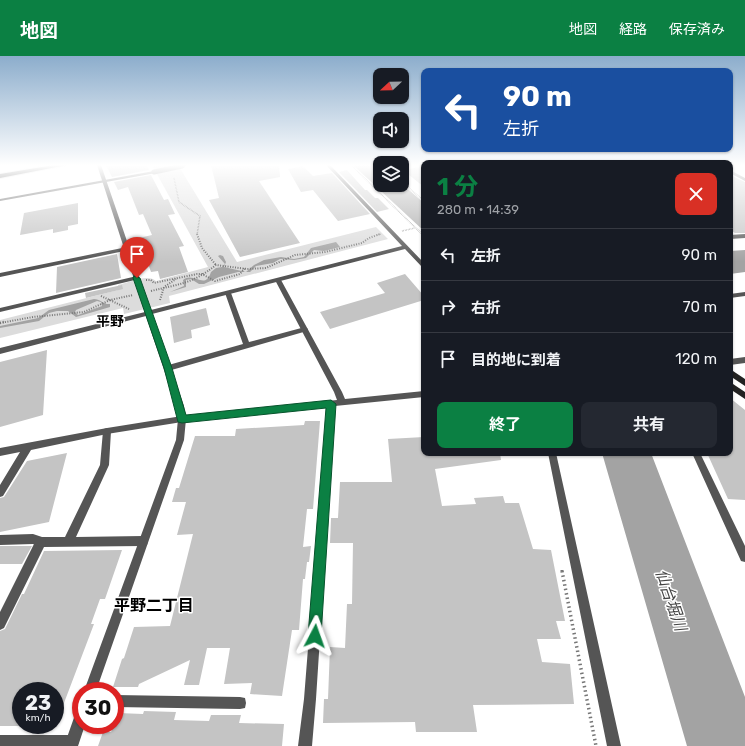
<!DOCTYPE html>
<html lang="ja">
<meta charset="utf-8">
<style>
:root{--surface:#171b24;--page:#242831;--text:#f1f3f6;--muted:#9ea1a6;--line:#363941;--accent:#0b8043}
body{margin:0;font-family:Rubik,"Noto Sans JP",sans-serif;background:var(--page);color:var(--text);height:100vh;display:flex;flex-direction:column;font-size:15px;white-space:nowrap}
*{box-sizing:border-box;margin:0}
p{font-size:13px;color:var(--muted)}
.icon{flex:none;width:22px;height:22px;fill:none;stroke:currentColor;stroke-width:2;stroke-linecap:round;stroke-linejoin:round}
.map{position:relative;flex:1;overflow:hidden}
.sheet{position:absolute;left:421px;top:104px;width:312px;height:296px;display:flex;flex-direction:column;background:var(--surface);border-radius:8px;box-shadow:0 1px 3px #0004}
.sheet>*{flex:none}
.top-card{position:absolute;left:421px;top:12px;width:312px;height:84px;border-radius:8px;box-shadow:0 1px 3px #0004;background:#1a4fa0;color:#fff;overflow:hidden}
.needle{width:26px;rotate:248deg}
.tools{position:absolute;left:373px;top:12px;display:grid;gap:8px}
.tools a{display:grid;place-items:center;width:36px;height:36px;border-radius:8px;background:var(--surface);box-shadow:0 1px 3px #0004;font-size:20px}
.speed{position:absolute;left:12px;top:626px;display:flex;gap:8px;font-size:20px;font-weight:700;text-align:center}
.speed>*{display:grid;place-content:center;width:52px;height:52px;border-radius:50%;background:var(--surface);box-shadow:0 1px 3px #0004;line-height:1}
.speed small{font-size:10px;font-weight:400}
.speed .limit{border:6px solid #d22;background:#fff;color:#111}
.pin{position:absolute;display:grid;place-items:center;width:34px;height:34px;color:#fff;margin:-41px -17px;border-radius:50% 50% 50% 0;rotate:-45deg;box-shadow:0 0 4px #0007}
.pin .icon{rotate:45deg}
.me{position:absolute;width:44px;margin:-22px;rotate:4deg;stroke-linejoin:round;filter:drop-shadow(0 0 3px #0008)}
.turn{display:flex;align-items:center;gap:14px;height:84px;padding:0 16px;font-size:18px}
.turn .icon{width:52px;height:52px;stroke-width:2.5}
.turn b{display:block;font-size:28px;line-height:34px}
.round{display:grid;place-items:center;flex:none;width:42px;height:42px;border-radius:8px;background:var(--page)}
.overview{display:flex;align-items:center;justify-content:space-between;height:68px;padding:0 16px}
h1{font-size:24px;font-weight:700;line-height:30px;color:var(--accent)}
.cta{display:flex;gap:8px;margin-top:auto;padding:8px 16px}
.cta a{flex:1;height:46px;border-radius:8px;background:var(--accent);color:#fff;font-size:16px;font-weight:700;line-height:46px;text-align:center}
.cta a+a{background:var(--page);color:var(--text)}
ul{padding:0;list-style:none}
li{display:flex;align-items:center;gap:12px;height:52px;padding:0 16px;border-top:1px solid var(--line)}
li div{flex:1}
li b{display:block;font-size:15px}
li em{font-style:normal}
header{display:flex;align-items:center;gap:24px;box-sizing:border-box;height:56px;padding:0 20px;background:var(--accent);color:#fff}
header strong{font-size:19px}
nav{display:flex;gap:22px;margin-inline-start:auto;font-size:14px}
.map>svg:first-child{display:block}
</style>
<header>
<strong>地図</strong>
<nav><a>地図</a><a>経路</a><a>保存済み</a></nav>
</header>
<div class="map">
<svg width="745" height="690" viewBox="0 0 745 690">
<rect width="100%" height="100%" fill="#fff"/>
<path fill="#dcdcdc" d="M152,109H178L237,206L376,171L388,183L169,240L170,247L124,258L123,252L0,282V264L118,234V229C128,227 148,217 156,225L208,211Z"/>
<path fill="#a3a3a3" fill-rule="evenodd" d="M353,109H380V129L402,128L424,147V175Z
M336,186L340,191L324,195L314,194L306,202L294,204L280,203L273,207L256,210L250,216H238L219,221L204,228H199L191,223L186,224V231L170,236L184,230L183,224C194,215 205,235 211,216L216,212L222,211L225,208L218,200L220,199L223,200L226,206L224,211L246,216L254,209L264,204L281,201L294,203L304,201L311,192Z
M745,194V216L730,218V195Z
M94,243C100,243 104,249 110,248V251L76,261L68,255H57L49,257L39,265L0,272V270L38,262L49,254ZM97,245L101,246L102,250L78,259L75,256L76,254Z
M602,397H651L745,641V690H687Z"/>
<path fill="#c4c4c4" d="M106,109H146L149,114L112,121Z
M211,109H279L280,121L259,125L300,187L240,201L209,144L219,142Z
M303,110L313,120L332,117L370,158L338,165L313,134L301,136L288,113Z
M424,110V131L403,114Z
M347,114L365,134H367L375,142H378L389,153L377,156L339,116Z
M151,119L164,144L168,143L175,158L168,159L184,190L179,191L188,216L160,223L158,215L151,216L144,196L135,198L130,184L152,179L143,158L139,159L128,131L118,134L114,126Z
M730,119L745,126V177H735L730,174Z
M78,147V168L68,170V174L53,177V173L20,179L24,157Z
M117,198L121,222L56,237L57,211Z
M405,218L424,240V244L330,273L320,256L385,237L377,227Z
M122,229L123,233L86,242L85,237Z
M206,252L210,269L191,274L192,282L174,287L170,261Z
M47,294L43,359L0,371V306Z
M730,342L745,354V444L728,443L707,397H730Z
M305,365H320L313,453H307L303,491L311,490L309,506H307L305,523H303L299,574H292L282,640L250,638L252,627L224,628L230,592H207L199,629H184L190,604L139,628L138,631H113L122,603L124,602L134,571L170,570L193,478L177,479L186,446H172L176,432H179L195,380H235L236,373L304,369Z
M424,381V397H500L501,404L435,413L442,450L476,448L474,442L503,440L505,447H519L533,493L551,494L565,565H556L561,583H537L542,606L570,608L574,648L473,649L477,676H416L415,666L323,667L324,643H328L330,591L345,592L347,548H352L353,487H330L331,462H338L340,426H392L388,383Z
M67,397L49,466L0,476V442L4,441L27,405Z
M0,490H32L22,508H0Z
M122,494L105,543H100L91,568H94L56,668H55V635H21V670H0V575L5,573L22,538H24L44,495Z
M144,655L176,656L174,664L209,665L211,659H241L239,667L284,668L282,690H98L103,676H111L115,669L118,657L143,658Z"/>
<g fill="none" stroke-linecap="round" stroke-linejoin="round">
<g stroke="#dbdbdb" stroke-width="2">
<path id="primary" d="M54,109H67L0,122V118Z"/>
</g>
<path stroke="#777" stroke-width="1.5" stroke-dasharray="0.5 1" stroke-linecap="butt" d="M351,109L423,179
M174,122L179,146L200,160L197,179
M402,126L424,145
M402,175L415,172
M377,179L381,178"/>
<path stroke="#777" stroke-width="2" stroke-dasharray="1 1.5" stroke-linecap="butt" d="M197,178L202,192L216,209
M422,178L424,180
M146,224H151L154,227L197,218H202L215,225L240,218L245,212
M151,235C179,228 192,228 216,209L247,213L266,212L295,199L325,196L362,187L369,182L380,178
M101,240L129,253
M160,244L164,231L176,223
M0,267L33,261L84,256L110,244L133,239"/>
<path stroke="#777" stroke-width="2.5" stroke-dasharray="1 2" stroke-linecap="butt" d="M0,267L4,266"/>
<path stroke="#777" stroke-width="3" stroke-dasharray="1 2.5" stroke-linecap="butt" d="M562,514V516"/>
<path stroke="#777" stroke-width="3.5" stroke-dasharray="1.5 3" stroke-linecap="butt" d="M562,515L596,690"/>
<path fill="#555" fill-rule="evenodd" d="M228,235L231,237L249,286L305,271L308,273L307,275L168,315L165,314L164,312L165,310L243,288L225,237Z
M107,372L110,373L111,375L109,409L76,481L143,480L147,481L148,485L147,489L143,490L44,491L4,572L0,574V556L37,482L41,481H65L100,409L103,375L104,373Z
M115,639L240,641L245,642L246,647L245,652L240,653L115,651Z"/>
<path fill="#555" fill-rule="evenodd" d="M181,109H190L182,111L180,110Z
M730,114L745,122V125L730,117Z
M154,115L156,116V117L0,145V143Z
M745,178V182L730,183V179Z
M127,191L129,192V194L0,221V217Z
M137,220L139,221V223L0,256V252Z
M278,222L281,224L342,336L345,343L424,335V341L335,350L316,643L312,690H298L304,643L327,351L182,366L107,378L31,394L3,440L0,441V429L20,396L0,400V392L107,372L182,360L337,344L334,336L275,224Z
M745,236V240L730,242V238Z
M692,397H700L745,490V506L741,505Z
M33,478L45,482L46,486L45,490L41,491L33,488L0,489V479Z
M0,679H72L77,681L79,686L77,690H0Z"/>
<path fill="#555" fill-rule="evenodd" d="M97,109H101L142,229L141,230H137L136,229Z
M326,109H330L424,207V212L422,211L405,193L152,258L184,350L186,363L184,384L96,635H84L176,384L178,363L176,350L146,260L0,298V292L145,256L142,247L145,245L148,247L151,254L402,190Z
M745,301V307L730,309V303Z
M548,397H556L621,690H607Z
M81,655V669H85L78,690H64L76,656Z"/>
<path fill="#222" fill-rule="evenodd" d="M730,313L745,323V330L730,320Z
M730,326L745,336V343L730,333Z"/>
<use href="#primary" fill="#000" fill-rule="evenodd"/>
<path stroke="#555" stroke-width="5" d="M154,116L182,110"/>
<path stroke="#555" stroke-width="6" d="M139,229L145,247"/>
</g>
<linearGradient id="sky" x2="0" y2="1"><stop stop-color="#8cadcc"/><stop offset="0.53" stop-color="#fff"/><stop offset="1" stop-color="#fff" stop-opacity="0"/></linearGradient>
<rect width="745" height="206" fill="url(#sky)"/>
<path fill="#0b8043" stroke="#07532c" d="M134,220L140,222L172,312L186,359L331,344L336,348L321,580L319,584L315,586L310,584L308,580L326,352L182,367L178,366L164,312L133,222Z"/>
<g text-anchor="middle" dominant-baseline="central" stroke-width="3" stroke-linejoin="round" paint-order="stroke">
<g font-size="14" font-weight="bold" fill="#000" stroke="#fff">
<text x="110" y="265">平野</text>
</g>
<g font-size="16" font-style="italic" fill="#444" stroke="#fff">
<text transform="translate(671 544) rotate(71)">仙台堀川</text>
</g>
<g font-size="16" font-weight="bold" fill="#000" stroke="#fff">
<text x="154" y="549">平野二丁目</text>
</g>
</g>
</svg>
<div class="tools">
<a><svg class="needle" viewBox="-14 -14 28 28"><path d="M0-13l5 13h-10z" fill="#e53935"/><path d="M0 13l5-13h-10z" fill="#9ea1a6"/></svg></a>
<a><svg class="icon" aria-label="sound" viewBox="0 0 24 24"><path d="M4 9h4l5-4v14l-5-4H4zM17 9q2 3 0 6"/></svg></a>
<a><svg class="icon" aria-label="layers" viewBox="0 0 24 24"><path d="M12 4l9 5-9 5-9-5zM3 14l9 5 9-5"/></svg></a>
</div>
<div class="speed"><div>23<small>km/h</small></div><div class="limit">30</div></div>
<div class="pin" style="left:137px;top:222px;background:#d93025"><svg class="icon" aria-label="arrive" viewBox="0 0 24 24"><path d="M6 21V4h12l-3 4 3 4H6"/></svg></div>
<svg class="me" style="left:315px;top:580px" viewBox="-20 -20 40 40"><path d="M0-17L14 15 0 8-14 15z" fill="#0b8043" stroke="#fff" stroke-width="4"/></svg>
<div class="top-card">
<div class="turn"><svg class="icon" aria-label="left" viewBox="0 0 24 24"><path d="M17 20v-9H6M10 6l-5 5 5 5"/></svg><div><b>90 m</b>左折</div></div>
</div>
<section class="sheet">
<div class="overview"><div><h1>1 分</h1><p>280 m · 14:39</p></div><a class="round" style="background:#d93025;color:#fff"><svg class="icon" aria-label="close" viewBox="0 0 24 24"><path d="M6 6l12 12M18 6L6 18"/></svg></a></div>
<ul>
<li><svg class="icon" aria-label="left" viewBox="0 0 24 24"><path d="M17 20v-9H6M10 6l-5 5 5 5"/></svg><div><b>左折</b></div><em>90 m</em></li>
<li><svg class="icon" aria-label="right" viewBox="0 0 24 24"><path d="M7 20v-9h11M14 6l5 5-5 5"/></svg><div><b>右折</b></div><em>70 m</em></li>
<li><svg class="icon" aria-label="arrive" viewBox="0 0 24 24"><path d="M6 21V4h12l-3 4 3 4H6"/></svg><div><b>目的地に到着</b></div><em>120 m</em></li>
</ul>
<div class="cta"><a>終了</a><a>共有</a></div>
</section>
</div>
